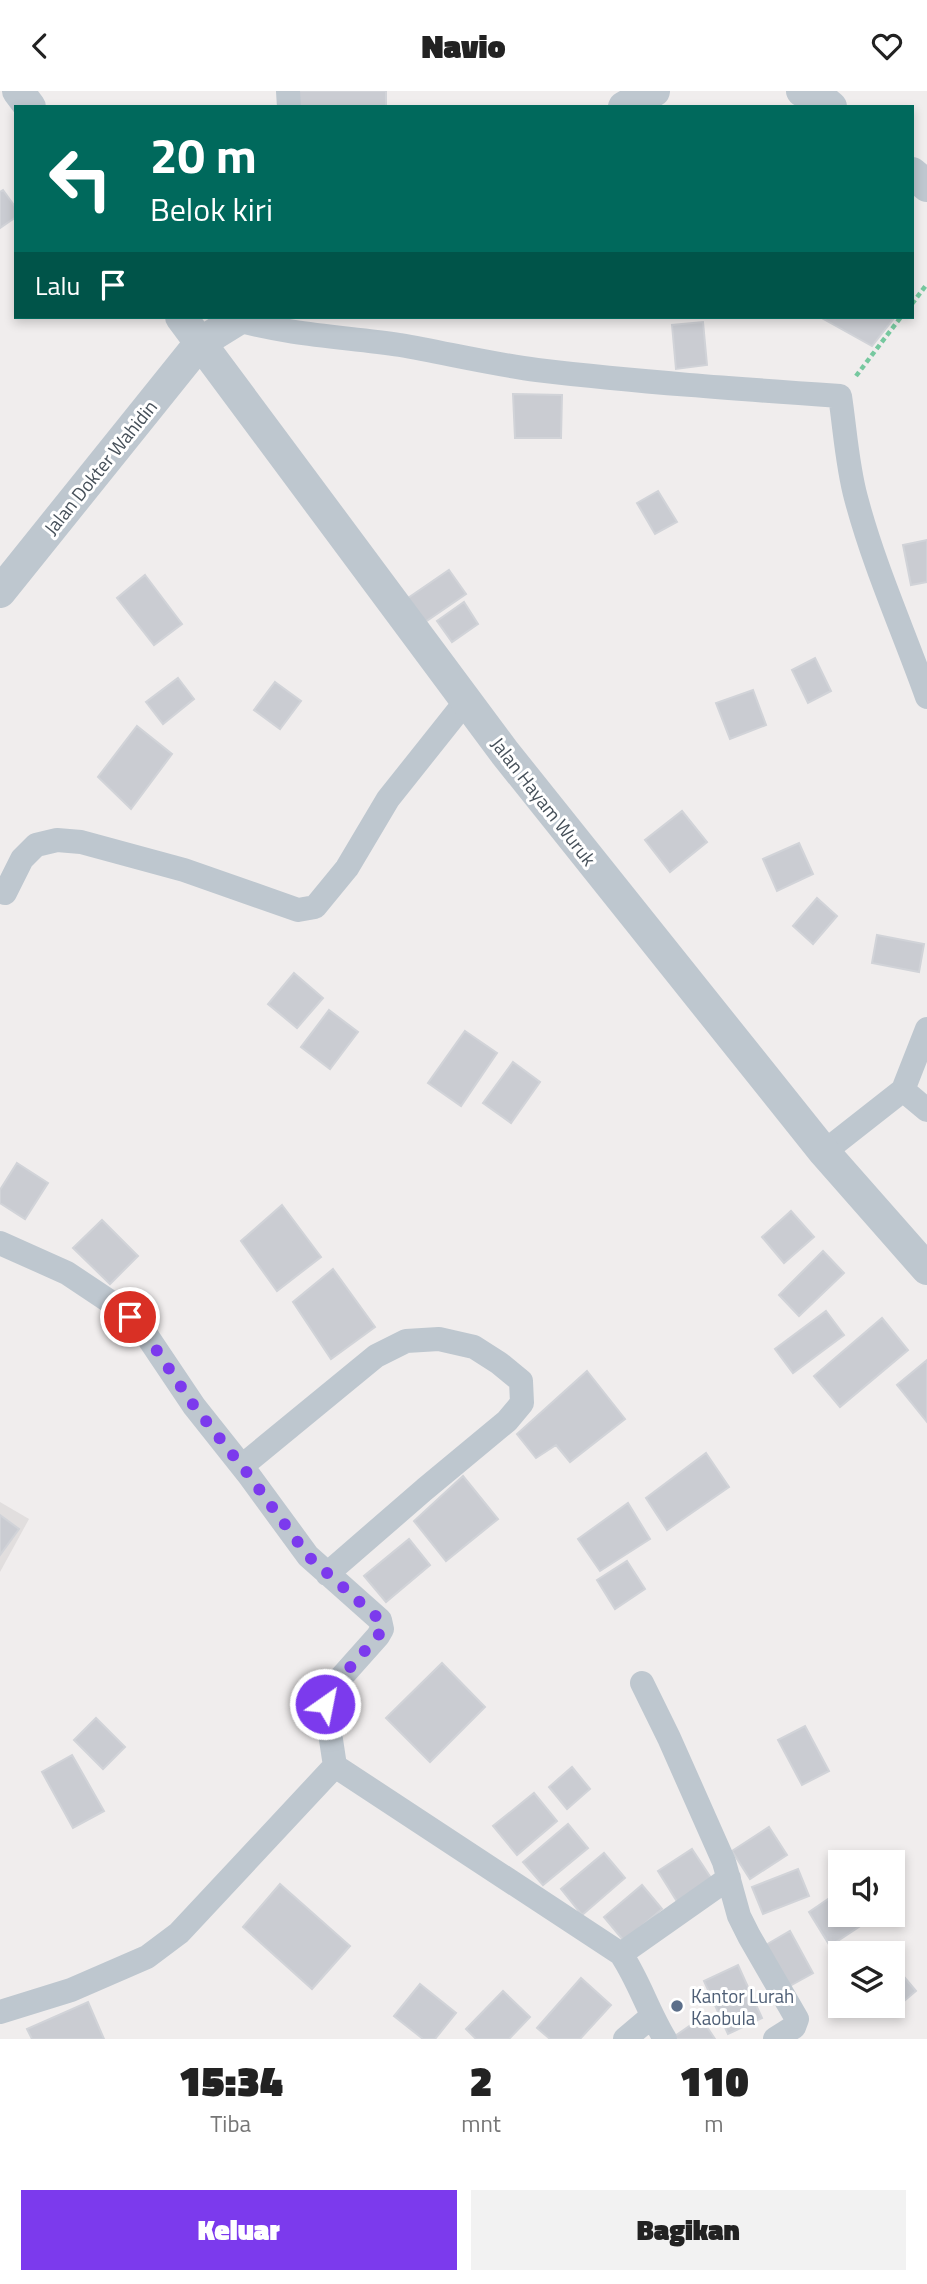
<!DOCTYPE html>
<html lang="id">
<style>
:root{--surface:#fff;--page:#f2f2f2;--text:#222;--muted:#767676;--accent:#7c3aed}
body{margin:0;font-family:"Titillium Web",sans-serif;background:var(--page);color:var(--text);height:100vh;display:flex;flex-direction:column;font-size:26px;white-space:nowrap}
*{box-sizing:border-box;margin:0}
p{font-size:23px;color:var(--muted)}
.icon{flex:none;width:38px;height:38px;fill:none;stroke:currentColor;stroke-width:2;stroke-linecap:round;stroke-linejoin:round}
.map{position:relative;height:1948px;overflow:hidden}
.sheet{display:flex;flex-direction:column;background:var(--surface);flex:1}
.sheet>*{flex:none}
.hud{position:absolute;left:14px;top:14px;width:900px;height:214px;border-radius:0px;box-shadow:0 4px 10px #0003;background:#00695c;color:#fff;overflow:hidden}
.buttons{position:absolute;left:828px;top:1759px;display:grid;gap:14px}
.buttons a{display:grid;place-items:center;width:77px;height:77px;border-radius:0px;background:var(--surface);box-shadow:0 4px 10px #0003;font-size:35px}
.pin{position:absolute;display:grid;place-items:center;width:60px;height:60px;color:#fff;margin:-30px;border:4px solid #fff;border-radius:50%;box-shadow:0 2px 7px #0007}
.me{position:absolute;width:77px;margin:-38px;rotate:33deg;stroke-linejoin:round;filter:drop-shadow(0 0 5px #0008)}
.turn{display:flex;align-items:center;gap:24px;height:147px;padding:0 21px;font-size:32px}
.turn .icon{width:91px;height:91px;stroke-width:2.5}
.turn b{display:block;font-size:49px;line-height:60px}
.then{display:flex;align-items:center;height:66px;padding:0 21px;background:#0003;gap:14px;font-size:26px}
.eta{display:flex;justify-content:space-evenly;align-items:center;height:119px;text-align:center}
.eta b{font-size:42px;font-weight:800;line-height:49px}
.button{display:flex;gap:14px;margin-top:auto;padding:14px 21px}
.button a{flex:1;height:80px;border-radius:0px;background:var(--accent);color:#fff;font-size:28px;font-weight:800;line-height:80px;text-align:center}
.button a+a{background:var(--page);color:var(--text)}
header{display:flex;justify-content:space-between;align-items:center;height:91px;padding:0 21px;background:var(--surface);font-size:32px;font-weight:800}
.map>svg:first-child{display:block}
</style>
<header><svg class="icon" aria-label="back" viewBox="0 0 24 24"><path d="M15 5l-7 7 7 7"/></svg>Navio<svg class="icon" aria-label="heart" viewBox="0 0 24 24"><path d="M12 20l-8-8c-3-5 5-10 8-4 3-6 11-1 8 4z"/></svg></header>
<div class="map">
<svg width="927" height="1948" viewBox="0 0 927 1948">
<rect width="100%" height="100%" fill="#f0eded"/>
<path fill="#e1dede" d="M0,1411L29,1428L0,1481Z"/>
<path fill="#caccd2" stroke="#d1d3d8" stroke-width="2" d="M294,0H386V16H295Z
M3,99L16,117V126L0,137V101Z
M820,226H895L872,255Z
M703,231L707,274L676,278L672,234Z
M513,303L562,304L561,347H515Z
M658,400L677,431L655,443L637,412Z
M927,449V491L911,494L903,454Z
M449,479L466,503L425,531L408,507Z
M145,484L182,533L154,554L117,507Z
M464,511L478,533L452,551L437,530Z
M815,567L831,600L808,612L792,579Z
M178,587L194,608L163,633L146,611Z
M275,591L301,610L280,638L254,619Z
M753,599L766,634L730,648L716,612Z
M137,635L172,663L131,718L98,686Z
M682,720L707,751L670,781L645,749Z
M799,752L813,783L777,800L763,768Z
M817,807L837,825L813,853L793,835Z
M877,844L924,853L919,881L872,872Z
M294,882L323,907L297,937L268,913Z
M329,919L358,941L330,978L301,956Z
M465,940L497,962L461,1015L428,992Z
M513,971L540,991L511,1032L483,1012Z
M17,1072L48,1092L25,1128L0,1112V1099Z
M282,1114L321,1166L277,1200L241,1150Z
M791,1120L814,1146L784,1172L762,1146Z
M102,1129L138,1165L110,1193L73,1157Z
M823,1160L844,1182L799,1225L779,1204Z
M333,1178L375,1236L331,1268L293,1211Z
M826,1220L844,1244L793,1282L775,1258Z
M882,1227L908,1259L840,1316L814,1285Z
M927,1269V1331L897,1294Z
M587,1280L625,1328L570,1371L556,1354L536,1367L517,1343Z
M706,1362L729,1396L667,1439L646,1407Z
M463,1385L498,1428L446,1470L414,1430Z
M628,1412L650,1448L600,1480L578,1448Z
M0,1424L19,1438L0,1464Z
M409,1448L430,1474L386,1511L364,1485Z
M627,1470L645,1498L615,1518L597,1489Z
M442,1572L485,1616L430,1671L386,1627Z
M96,1627L125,1656L103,1678L74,1649Z
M805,1635L829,1680L802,1694L778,1649Z
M72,1664L104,1720L73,1737L42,1681Z
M572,1676L590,1698L567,1718L549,1696Z
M534,1702L557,1730L517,1764L493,1735Z
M568,1733L588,1757L543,1794L523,1771Z
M769,1736L787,1764L750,1788L732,1760Z
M692,1758L713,1790L678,1812L658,1780Z
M604,1762L625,1787L582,1824L561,1798Z
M798,1778L809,1805L763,1823L752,1796Z
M280,1793L350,1855L312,1898L243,1836Z
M642,1794L662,1818L624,1850L604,1826Z
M840,1800V1824H873L874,1826L830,1855L809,1821Z
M790,1840L813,1882L788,1896L764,1855Z
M738,1874L762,1927L728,1943L704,1890Z
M894,1874L916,1900L891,1921L886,1914H892Z
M581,1887L611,1914L580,1948H550L537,1937Z
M420,1893L456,1922L435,1948H423L394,1925Z
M503,1900L530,1926L509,1948H476L466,1938Z
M88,1911L104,1948H32L27,1938Z
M701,1927L715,1948H676L675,1945Z"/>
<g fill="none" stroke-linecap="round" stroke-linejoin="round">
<path stroke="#76c89f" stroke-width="4.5" stroke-dasharray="5 3.5" stroke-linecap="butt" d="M912,213L927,193
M856,285L901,226"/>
<path stroke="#bec7cf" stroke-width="24" d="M288,0L289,16
M237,229C291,244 346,246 400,254C446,262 491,273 537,279C638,291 739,298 840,305C845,338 847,374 856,407C874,475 903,539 927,606
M5,802L22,768L36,754L57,749L81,751L184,779L298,819L315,816L347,777L388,708L466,610
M927,938L903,999L927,1019
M824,1061L903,999
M0,1152L67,1182L118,1216L141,1236L194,1315L248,1383L308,1465L380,1529L382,1538L378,1545L329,1600L325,1609L335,1675L179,1842L147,1866L71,1899L0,1921
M242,1375L376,1265L406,1250L439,1248L474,1256L499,1272L521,1290L522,1312L507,1330L425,1398L327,1483
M642,1592L669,1647L724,1771L739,1825L749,1845L797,1928L794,1936L775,1948
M335,1675L621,1863C639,1890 648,1920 665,1948
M621,1863L729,1787
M625,1948L651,1926"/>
<path stroke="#bec7cf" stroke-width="32" d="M18,0L30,16
M802,0L824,10L831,16
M624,16L654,0
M912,82L927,95
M181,226L505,662L824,1061L927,1178
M0,501L200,252L242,226"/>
</g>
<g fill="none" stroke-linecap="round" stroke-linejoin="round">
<path stroke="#7c3aed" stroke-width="12" stroke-dasharray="0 21.6" d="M130,1226L141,1236L194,1315L248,1383L308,1465L380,1529L382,1538L378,1545L329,1600L325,1613"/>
</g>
<circle fill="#5c6f8a" stroke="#fff" stroke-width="2.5" cx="677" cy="1915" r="7"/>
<g text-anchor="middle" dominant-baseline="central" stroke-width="6" stroke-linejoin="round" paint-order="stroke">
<g font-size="19" fill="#465059" stroke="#fff">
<text transform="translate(100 376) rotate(-51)">Jalan Dokter Wahidin</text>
<text transform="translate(544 710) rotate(52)">Jalan Hayam Wuruk</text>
</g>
<g font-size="19" fill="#4e5e75" stroke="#fff" text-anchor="start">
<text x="691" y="1904">Kantor Lurah<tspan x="691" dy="22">Kaobula</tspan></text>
</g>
</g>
</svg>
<div class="buttons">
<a><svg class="icon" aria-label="sound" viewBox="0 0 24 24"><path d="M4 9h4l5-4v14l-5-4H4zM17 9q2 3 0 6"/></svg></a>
<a><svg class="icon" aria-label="layers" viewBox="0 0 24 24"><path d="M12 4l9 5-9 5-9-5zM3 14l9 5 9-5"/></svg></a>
</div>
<div class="pin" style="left:130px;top:1226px;background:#d93025"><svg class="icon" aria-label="arrive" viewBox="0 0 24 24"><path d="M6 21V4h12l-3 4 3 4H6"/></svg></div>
<svg class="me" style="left:325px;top:1613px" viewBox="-20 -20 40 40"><circle r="17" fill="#7c3aed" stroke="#fff" stroke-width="3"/><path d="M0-11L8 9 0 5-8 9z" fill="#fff"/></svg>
<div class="hud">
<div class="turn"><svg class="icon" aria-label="left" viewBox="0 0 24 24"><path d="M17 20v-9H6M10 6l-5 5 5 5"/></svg><div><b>20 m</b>Belok kiri</div></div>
<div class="then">Lalu<svg class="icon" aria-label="arrive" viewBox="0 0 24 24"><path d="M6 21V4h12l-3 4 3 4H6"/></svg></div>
</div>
</div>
<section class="sheet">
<div class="eta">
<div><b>15:34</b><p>Tiba</p></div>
<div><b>2</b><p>mnt</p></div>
<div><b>110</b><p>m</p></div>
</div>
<div class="button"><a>Keluar</a><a>Bagikan</a></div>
</section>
